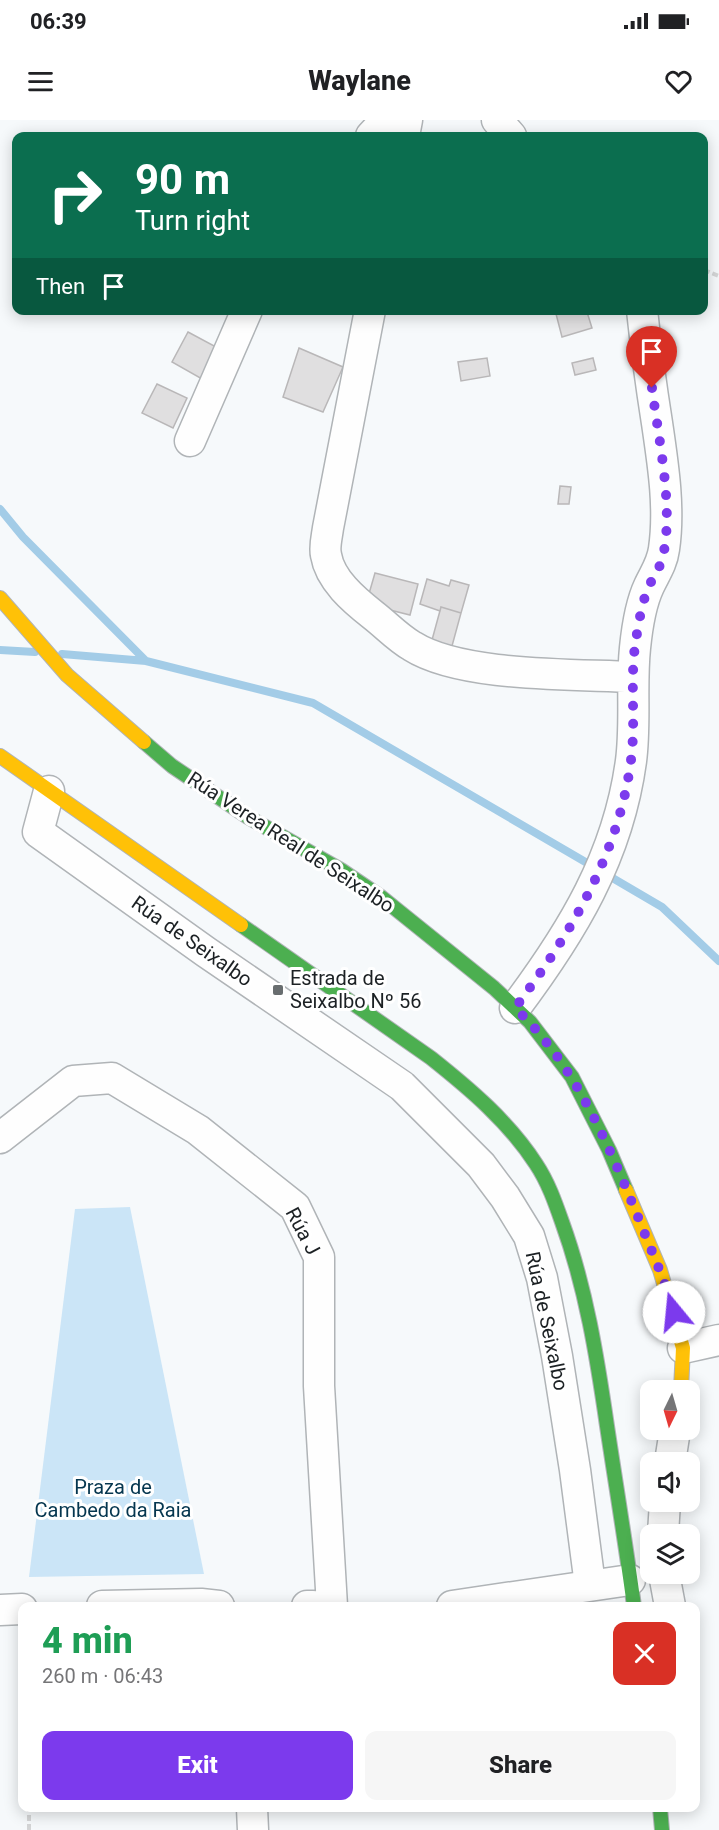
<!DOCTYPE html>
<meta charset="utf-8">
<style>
:root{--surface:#fff;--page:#f6f6f6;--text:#202124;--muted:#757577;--accent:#7c3aed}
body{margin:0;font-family:Roboto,sans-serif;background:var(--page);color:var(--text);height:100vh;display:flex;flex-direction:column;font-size:22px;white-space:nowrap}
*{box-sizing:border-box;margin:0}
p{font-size:20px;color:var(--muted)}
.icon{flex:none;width:33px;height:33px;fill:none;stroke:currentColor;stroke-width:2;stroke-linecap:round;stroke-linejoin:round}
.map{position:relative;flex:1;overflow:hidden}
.sheet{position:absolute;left:18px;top:1482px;width:682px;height:210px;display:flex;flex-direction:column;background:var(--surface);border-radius:12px;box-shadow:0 3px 15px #0003}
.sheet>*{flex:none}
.guide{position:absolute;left:12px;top:12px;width:696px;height:183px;border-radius:12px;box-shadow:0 3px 15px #0003;background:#0b6e4f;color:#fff;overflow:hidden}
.needle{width:39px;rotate:185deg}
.buttons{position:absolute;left:640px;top:1260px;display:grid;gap:12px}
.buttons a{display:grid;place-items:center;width:60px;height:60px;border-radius:12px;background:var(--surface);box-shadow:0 3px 15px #0003;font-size:30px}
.pin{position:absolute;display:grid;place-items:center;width:51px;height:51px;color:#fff;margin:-62px -26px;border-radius:50% 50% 50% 0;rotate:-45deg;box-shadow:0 0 6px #0007}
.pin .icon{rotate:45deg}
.me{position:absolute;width:66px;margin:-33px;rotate:343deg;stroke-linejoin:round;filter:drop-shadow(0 0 4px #0008)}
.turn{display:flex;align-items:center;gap:21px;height:126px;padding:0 24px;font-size:27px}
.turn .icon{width:78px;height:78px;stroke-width:2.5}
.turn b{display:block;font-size:42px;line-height:51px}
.then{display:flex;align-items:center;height:57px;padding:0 24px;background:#0003;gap:12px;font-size:22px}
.round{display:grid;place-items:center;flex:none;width:63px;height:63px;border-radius:12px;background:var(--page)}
.overview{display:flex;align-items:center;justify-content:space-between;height:102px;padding:0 24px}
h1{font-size:36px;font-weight:800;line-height:45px;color:#1e9e55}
.action{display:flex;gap:12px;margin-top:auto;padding:12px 24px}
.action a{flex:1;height:69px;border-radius:12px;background:var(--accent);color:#fff;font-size:24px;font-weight:800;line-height:69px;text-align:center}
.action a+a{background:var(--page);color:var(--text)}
.status{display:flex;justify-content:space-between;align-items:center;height:42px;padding:0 30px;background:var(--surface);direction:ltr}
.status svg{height:16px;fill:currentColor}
header{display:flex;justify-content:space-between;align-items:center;height:78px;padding:0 24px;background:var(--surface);font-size:27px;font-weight:800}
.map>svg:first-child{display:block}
</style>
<div class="status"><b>06:39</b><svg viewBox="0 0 49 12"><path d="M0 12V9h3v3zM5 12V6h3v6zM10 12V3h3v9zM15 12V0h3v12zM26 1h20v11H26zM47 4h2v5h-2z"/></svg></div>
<header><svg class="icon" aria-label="menu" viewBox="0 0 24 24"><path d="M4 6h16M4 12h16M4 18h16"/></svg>Waylane<svg class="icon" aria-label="heart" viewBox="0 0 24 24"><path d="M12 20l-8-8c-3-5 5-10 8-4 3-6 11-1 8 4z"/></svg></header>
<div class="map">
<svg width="719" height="1710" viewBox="0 0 719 1710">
<rect width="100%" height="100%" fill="#f6f9fb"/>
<path fill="#cbe5f7" d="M130,1087L204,1454L29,1457L75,1089Z"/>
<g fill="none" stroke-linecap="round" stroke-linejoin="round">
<path stroke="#a3cce7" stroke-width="8" d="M0,389L23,417L146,541
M0,530L35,532
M62,534L146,541L313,583L594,747
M604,753L662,787L719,841"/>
</g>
<path fill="#e0dfe0" stroke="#b9b7b8" stroke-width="1.5" d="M555,190H590L587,192L592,208L562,217Z
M188,212L218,228L202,259L172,242Z
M299,228L343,247L323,292L283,277Z
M487,238L490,256L461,261L458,242Z
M593,238L596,250L575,255L572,243Z
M157,264L187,278L173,308L142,293Z
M560,366L571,367L569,384H558Z
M375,453L418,464L410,495L366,484Z
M427,459L449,466L451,460L469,465L461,493L441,487L440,491L420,484Z
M441,487L461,493L449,537L429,531Z"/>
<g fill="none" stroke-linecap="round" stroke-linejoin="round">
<g stroke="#b0b4b7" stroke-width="33">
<path id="street" d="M497,0L511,16
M371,16L386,0
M404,16L407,0
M370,190L328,408C327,416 324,427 326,435C330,460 354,480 373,495C386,505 398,518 412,526C461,557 573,554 632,557
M190,321L247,190
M49,671L38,712L206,832L402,966L481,1045L505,1077L529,1116L542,1158L557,1236L575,1350L590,1465
M515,888C572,812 618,737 631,641C636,603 631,566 635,528C637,508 640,485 649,466C655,453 662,444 664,429C670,388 663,344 657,303C651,265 646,228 642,190
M0,1018L73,961L112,958L198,1010L295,1087L319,1137V1266L332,1486
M683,1228L719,1220
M670,1342L675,1310
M663,1414L665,1382
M664,1454L670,1486
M102,1486L201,1484L219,1486
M307,1486H313
M452,1486L630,1460
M0,1490L22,1489
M252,1688L253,1710"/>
</g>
<g stroke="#b0b4b7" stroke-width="16">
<path id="fast" d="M144,622L172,646L248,697L341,750L381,777L494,868L530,902L572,957L609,1030L626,1070
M241,805L431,938C470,969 509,1002 536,1044C548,1062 555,1082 562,1102C586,1168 597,1237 607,1306C616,1366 626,1426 634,1486
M660,1688L662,1710"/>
</g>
<g stroke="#b0b4b7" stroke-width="16">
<path id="slow" d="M0,478L67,555L144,622
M0,636L241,805
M626,1070L660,1150L683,1228L681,1270"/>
</g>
<path stroke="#d4d5d6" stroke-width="4" stroke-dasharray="6 3" stroke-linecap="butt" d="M704,150L719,156
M29,1710V1688"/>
<use href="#street" stroke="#fefefe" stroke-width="30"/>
<use href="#fast" stroke="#4caf50" stroke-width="14"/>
<use href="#slow" stroke="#ffc107" stroke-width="14"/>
</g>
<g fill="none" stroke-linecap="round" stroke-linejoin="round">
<path stroke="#7c3aed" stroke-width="10" stroke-dasharray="0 18" d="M652,268C658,316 673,383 664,431C662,446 654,455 648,468C641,486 638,507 635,526C630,564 636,602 631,640C619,734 571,813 515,888C576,945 609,1026 640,1102C652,1132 665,1161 674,1192"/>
</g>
<rect fill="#686d6f" stroke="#fff" stroke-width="2" x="272" y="864" width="12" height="12" rx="3"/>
<g text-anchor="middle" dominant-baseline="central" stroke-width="6" stroke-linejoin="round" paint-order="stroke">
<g font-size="20" fill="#1c2124" stroke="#fff">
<text transform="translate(291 722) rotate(33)">Rúa Verea Real de Seixalbo</text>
<text transform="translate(192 821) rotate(35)">Rúa de Seixalbo</text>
<text transform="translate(303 1111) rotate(62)">Rúa J</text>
<text transform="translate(547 1201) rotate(78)">Rúa de Seixalbo</text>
</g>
<g font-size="20" fill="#1c2124" stroke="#fff" text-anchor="start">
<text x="290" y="858">Estrada de<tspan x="290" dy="23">Seixalbo Nº 56</tspan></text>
</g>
<g font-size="20" fill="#05364f" stroke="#fff">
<text x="113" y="1367">Praza de<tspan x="113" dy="23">Cambedo da Raia</tspan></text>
</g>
</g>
</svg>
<div class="buttons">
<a><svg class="needle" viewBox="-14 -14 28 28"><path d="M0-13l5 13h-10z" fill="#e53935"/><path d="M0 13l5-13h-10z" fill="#757577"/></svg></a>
<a><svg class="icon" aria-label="sound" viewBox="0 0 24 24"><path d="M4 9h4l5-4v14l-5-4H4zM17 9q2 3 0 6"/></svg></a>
<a><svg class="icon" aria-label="layers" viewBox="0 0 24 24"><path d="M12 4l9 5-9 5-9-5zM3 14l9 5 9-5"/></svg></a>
</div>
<div class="pin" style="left:652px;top:268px;background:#d93025"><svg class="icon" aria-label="arrive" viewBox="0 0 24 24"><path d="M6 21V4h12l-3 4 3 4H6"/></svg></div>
<svg class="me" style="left:674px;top:1192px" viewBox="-20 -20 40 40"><circle r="19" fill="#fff"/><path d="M0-13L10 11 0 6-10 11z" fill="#7c3aed"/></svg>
<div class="guide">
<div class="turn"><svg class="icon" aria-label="right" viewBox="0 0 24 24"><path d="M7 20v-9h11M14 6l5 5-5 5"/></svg><div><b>90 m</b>Turn right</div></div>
<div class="then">Then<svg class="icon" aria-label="arrive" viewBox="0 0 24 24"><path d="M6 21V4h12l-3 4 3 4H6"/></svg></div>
</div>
<section class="sheet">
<div class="overview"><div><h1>4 min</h1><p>260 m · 06:43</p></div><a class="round" style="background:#d93025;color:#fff"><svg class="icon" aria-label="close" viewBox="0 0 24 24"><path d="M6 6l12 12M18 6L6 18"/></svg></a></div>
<div class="action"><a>Exit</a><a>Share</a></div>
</section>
</div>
